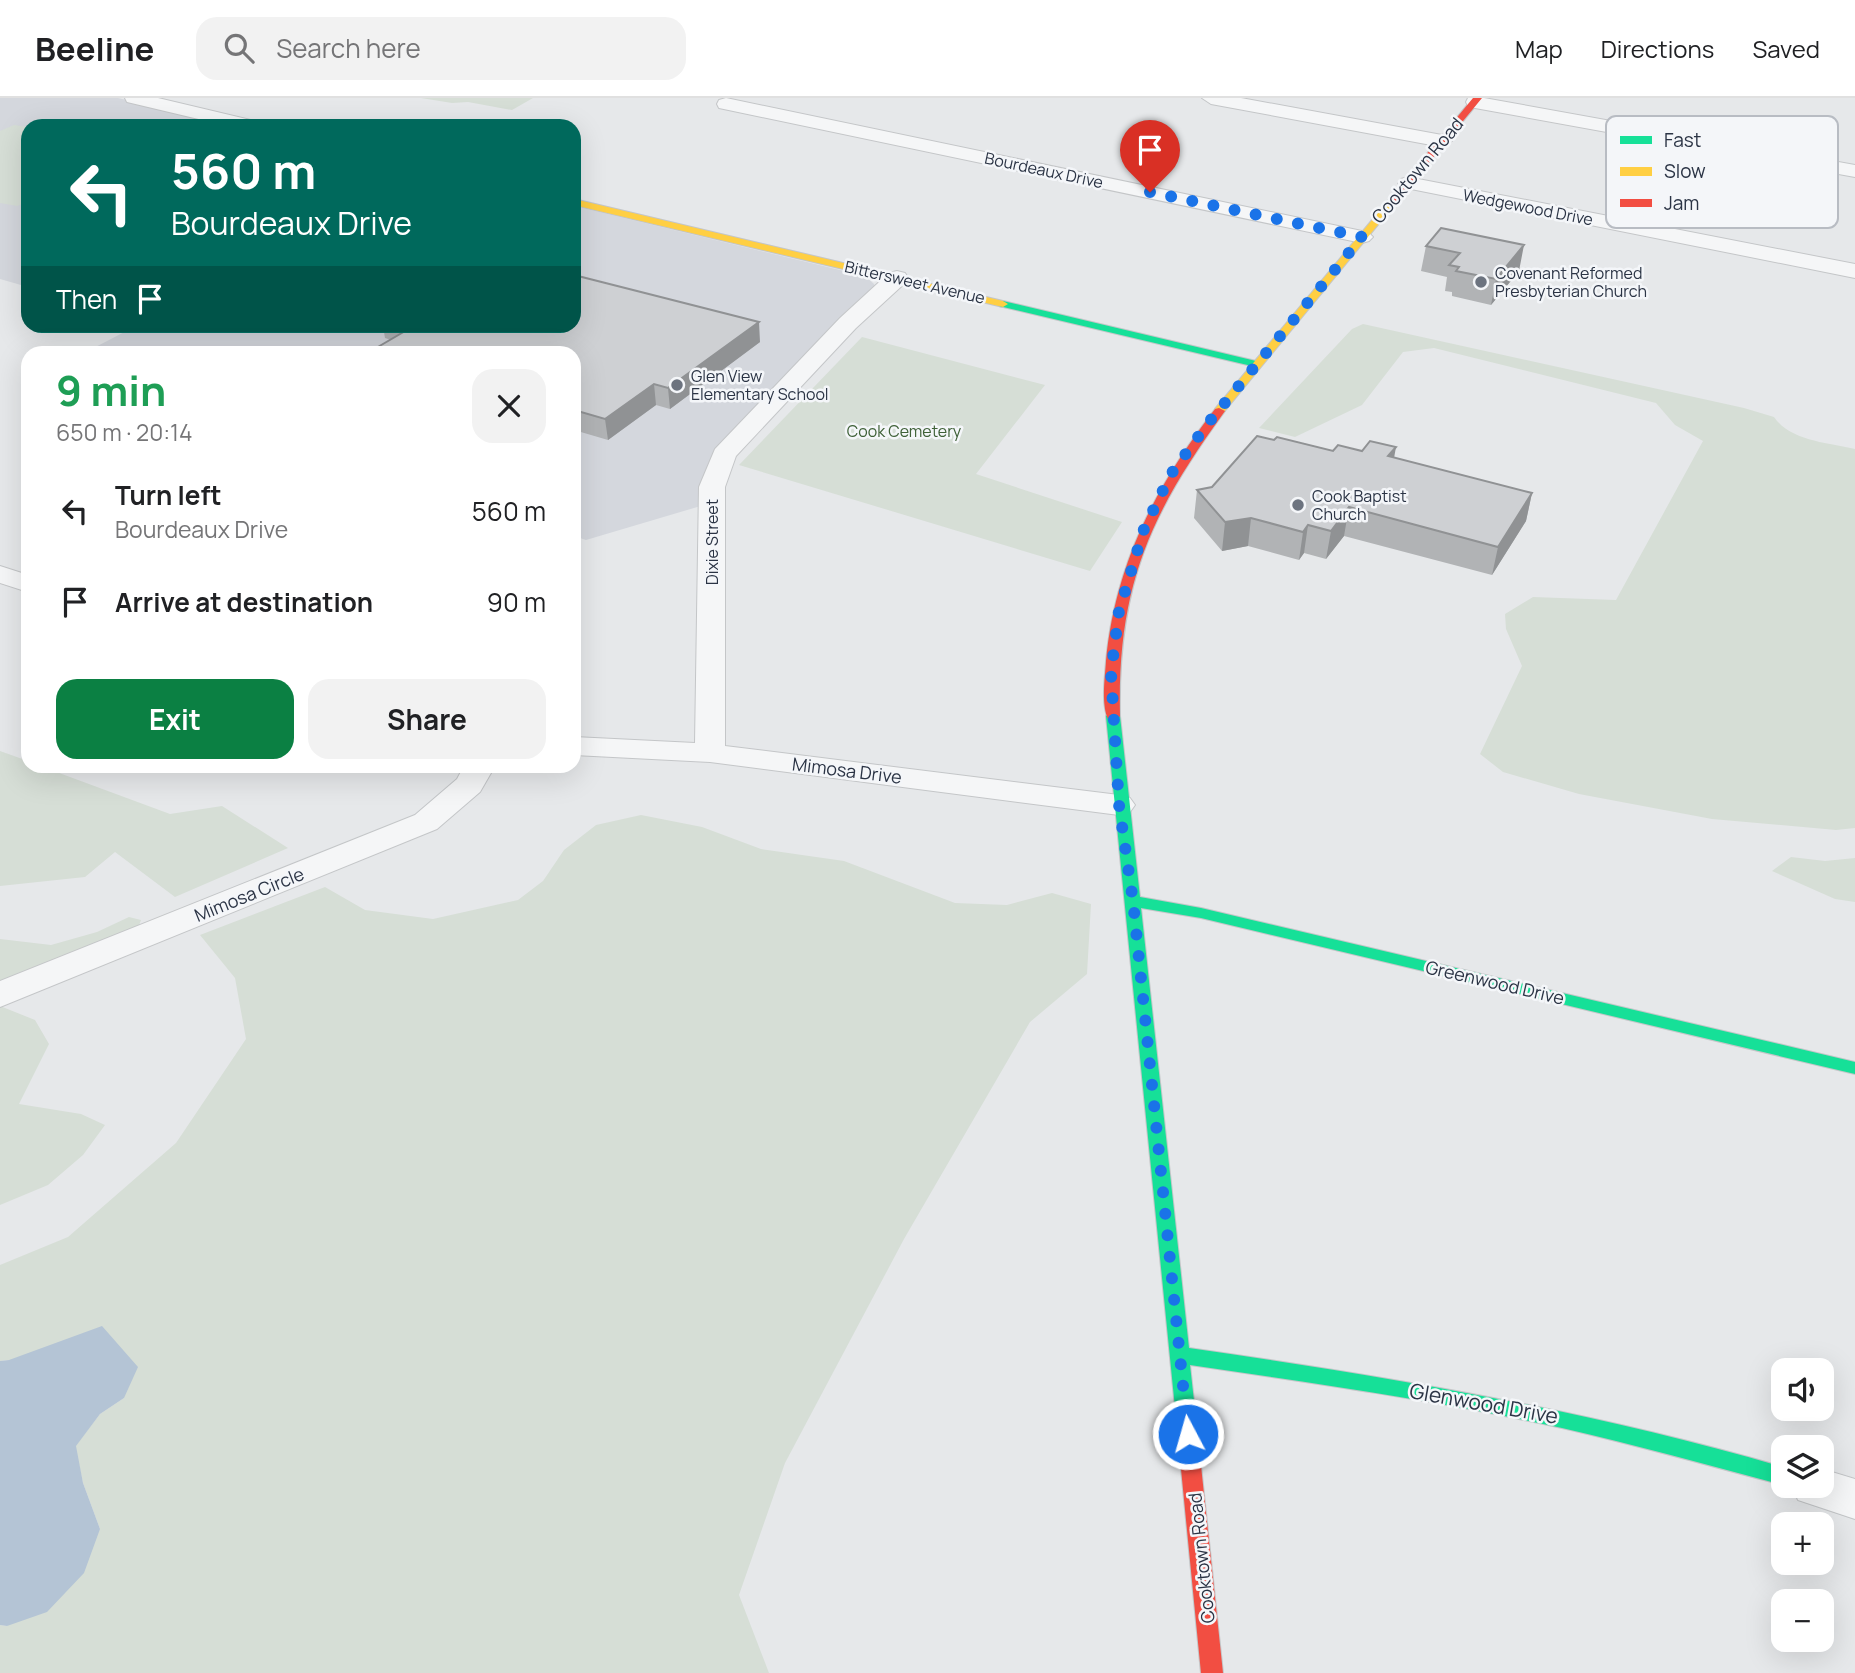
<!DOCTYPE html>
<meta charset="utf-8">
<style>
:root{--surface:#fff;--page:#f2f2f2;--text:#202124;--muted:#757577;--line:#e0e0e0;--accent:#0b8043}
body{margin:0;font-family:Manrope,sans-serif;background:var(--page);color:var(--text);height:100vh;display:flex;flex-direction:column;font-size:26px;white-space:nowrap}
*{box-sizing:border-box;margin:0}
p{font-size:23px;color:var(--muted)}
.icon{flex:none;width:38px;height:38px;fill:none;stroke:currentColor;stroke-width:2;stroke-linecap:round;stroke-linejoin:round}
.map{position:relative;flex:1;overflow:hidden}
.side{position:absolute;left:21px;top:248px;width:560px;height:427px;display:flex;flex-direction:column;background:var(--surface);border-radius:21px;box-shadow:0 7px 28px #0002}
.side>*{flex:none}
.banner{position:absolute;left:21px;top:21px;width:560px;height:214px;border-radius:21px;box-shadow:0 7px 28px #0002;background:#00695c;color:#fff;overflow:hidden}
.fabs{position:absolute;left:1771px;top:1260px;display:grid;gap:14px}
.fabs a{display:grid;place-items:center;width:63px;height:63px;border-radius:14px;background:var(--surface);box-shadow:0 7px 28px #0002;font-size:35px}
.pin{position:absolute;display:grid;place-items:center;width:60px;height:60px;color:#fff;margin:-72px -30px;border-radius:50% 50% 50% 0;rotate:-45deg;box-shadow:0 0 7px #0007}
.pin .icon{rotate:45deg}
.me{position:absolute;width:77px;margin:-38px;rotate:354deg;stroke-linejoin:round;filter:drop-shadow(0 0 5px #0008)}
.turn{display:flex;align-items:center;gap:24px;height:147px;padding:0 35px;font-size:32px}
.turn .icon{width:91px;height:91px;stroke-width:2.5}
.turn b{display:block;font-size:49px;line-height:60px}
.then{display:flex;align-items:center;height:66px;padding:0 35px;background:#0003;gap:14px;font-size:26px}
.round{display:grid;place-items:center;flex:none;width:74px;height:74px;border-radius:21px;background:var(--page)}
.overview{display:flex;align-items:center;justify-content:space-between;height:119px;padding:0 35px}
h1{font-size:42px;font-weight:700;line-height:52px;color:#1e9e55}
.cta{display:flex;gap:14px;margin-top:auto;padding:14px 35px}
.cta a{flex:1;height:80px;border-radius:21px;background:var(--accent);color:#fff;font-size:28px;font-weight:700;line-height:80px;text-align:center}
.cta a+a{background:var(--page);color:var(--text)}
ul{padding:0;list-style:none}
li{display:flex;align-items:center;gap:21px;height:91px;padding:0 35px}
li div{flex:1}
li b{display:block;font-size:26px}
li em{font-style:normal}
header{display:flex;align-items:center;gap:42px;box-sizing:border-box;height:98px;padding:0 35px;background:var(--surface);border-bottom:2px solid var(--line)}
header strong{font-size:33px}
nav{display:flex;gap:38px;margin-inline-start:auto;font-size:24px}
.search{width:490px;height:63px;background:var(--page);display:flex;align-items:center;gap:18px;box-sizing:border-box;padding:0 24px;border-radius:21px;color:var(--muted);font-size:26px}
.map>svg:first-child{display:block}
</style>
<header>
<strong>Beeline</strong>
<div class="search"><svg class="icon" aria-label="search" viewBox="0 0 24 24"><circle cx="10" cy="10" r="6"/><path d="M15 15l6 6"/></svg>Search here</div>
<nav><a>Map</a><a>Directions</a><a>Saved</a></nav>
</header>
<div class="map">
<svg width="1855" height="1575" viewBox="0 0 1855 1575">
<rect width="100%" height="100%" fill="#e6e8ea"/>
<path fill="#d4d7dd" d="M0,0H118L236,28H28V189L0,181Z
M574,108L865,178L874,186L875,189L718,351L708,365L704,407L586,442L574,438V256H82L136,228H574Z"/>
<path fill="#d6ded6" d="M421,0H533L512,12L468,4L452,5Z
M14,27L28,29V104L17,108L0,105V33Z
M1363,226L1744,310L1774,319C1790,343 1829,345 1855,351V730L1836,732L1712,721L1579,696L1503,674L1480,656L1522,568L1506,531L1505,516L1533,499L1616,502L1703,343L1675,327L1656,305L1434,250L1403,254L1362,307L1295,339L1259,330L1352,231Z
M862,239L1045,287L976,376L1122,424L1090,473L739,367Z
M0,653L28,663V668L43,669L170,716L222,708L288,750L175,799L115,754L85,779L0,788Z
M641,717L702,729L761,751L844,763L955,805L1007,807L1052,795L1091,806L1087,876L1030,924L904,1141L785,1365L739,1497L769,1575H0V1527L7,1528L100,1431L83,1385L75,1348L100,1316L124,1300L9,1262L0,1263V1167L68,1139L176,1045L246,941L235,880L200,837L325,789L365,812L433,821L518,802L543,783L564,752L596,727Z
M1791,759L1825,763L1855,760V804L1835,801L1772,773Z
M129,819L141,822L138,830L0,884V841L51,847L97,834Z
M0,908L35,922L49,946L19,1006L81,1016L105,1027L83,1057L48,1087L0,1107Z"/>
<path fill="#b4c4d5" d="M102,1228L138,1269L124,1300L100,1316L76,1348L83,1385L100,1431L84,1475L47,1514L7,1528L0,1527V1263L9,1262Z"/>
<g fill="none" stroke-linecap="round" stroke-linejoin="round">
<g stroke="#c4c6c8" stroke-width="2">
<path id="street" d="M125,0H158L259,24L262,28H228L127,4Z
M726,0L1362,133L1369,135L1373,139L1369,143L1362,145L719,10L717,6L719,2Z
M1202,0H1241L1442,37L1452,43L1442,49L1211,6Z
M1468,0H1484L1855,67V79L1475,10L1468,8L1466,4Z
M1408,79L1855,166V180L1401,89L1398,85L1401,81Z
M897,173L905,175L908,180L905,185L856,230L736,358L725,389V648L1119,697L1130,700L1135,707L1130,714L1119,717L710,664L574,657V639L695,645L699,389L715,351L840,220L889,175Z
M0,468L28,477V494L0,485Z
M464,668H495L480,694L437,731L0,909V883L415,717L457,681Z
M1822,1371L1855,1381V1421L1798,1402L1792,1388H1822Z"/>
</g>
<g stroke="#c4c6c8" stroke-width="2">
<path id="fast" d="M1003,203L1256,263L1262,266L1256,269L999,208V204Z
M1113,614L1120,618L1140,799L1201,810L1855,964V976L1201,820L1141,810L1189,1250C1389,1279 1588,1312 1783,1369V1387C1710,1368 1637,1347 1562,1330C1439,1303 1315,1285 1190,1267L1197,1330L1194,1336L1187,1339L1180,1336L1177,1330L1106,618Z"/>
</g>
<g stroke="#c4c6c8" stroke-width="2">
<path id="slow" d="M574,101L1003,203L1008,206L1003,209L574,107Z
M1387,104L1395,106L1223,315H1215V311Z"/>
</g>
<g stroke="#c4c6c8" stroke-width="2">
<path id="jam" d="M1473,0H1482L1393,108H1387V104Z
M1219,310L1225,313C1150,416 1117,488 1120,618L1118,621H1108C1101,606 1105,579 1106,563C1115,466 1157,386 1215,311Z
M1187,1321L1194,1324L1197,1330L1223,1575H1201L1177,1330L1180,1324Z"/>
</g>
<use href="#street" fill="#f5f6f7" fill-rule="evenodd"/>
<use href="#fast" fill="#16e098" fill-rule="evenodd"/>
<use href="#slow" fill="#ffcf43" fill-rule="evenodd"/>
<use href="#jam" fill="#f24e42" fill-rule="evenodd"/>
</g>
<path fill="#b1b3b5" d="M1441,130L1519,173L1491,207L1452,198V194L1445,193L1447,179L1421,173L1426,148Z
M383,228H574L760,244L670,311L656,307L608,342L574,332V256H371V253L391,242L385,240Z
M1274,342L1333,353L1394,360L1532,395L1526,423L1492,477L1344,438L1326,461L1304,455L1299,462L1248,448L1222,453L1194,420L1197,392L1212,389Z"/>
<path fill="#909294" d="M1524,147L1519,173L1491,207L1496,181Z
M759,224L760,244L670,311L668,290Z
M654,286L656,307L608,342L605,321Z
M1396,349L1391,377L1388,358Z
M1532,395L1526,423L1492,477L1498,449Z
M1349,409L1344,438L1326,461L1331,433Z
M1251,420L1248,448L1222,453L1225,424Z
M1308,427L1304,455L1299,462L1303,434Z"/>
<path fill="#ced0d3" stroke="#909294" stroke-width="2" d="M1441,130L1524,147L1496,181L1456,173L1459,169L1449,167L1460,155L1426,148Z
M574,177L759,224L668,290L654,286L605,321L574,312V256H378L371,253L412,229L407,228H574Z
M1257,338L1274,342L1277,339L1333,353L1338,347L1362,353L1370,343L1396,349L1388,358L1532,395L1498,449L1349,409L1331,433L1308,427L1303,434L1251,420L1225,424L1197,392L1212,389Z"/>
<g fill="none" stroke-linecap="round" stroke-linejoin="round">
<path stroke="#1a73e8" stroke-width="12" stroke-dasharray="0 21.6" d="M1150,94L1362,139L1209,324L1171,376L1144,431L1119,513L1111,575L1119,707L1133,803L1188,1336"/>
</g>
<g fill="#6c737f" stroke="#f4f6f9" stroke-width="2.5">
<circle cx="1481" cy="184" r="7"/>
<circle cx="677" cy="287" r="7"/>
<circle cx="1298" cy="407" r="7"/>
</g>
<g text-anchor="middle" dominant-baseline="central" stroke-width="5" stroke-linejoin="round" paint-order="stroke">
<g font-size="16" fill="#2b3445" stroke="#f4f6f9">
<text transform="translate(1044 72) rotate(12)">Bourdeaux Drive</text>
<text transform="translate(1528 109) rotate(11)">Wedgewood Drive</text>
<text transform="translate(915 184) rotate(13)">Bittersweet Avenue</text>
<text transform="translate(712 444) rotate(-90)">Dixie Street</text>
</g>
<g font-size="16" fill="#2b3445" stroke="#f4f6f9" text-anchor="start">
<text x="1495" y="175">Covenant Reformed<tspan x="1495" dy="18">Presbyterian Church</tspan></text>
<text x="691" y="278">Glen View<tspan x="691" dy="18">Elementary School</tspan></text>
<text x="1312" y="398">Cook Baptist<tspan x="1312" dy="18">Church</tspan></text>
</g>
<g font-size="16" fill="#3f6138" stroke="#f4f6f9">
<text x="904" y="333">Cook Cemetery</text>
</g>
<g font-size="18" fill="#2b3445" stroke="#f4f6f9">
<text transform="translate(1417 72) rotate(-50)">Cooktown Road</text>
<text transform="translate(847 672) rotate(7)">Mimosa Drive</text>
<text transform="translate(249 796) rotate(-22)">Mimosa Circle</text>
<text transform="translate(1495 884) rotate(13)">Greenwood Drive</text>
<text transform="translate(1201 1460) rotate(-96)">Cooktown Road</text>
</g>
<g font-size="21" fill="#2b3445" stroke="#f4f6f9">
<text transform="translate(1484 1305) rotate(10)">Glenwood Drive</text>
</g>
</g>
<rect x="1606" y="18" width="232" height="112" rx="10" fill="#f4f6f9" stroke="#b8bcc3" stroke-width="2"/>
<rect x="1620" y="38" width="32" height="8" fill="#16e098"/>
<rect x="1620" y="69" width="32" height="9" fill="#ffcf43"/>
<rect x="1620" y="101" width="32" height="8" fill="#f24e42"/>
<g font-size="19" fill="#2b3445">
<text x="1664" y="49">Fast</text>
<text x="1664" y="80">Slow</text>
<text x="1664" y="112">Jam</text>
</g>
</svg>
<div class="fabs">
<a><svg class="icon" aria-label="sound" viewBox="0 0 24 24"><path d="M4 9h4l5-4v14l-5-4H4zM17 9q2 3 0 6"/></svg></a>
<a><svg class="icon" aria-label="layers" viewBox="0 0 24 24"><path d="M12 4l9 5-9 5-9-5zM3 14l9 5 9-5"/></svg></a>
<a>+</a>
<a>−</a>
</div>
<div class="pin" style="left:1150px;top:94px;background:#d93025"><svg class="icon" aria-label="arrive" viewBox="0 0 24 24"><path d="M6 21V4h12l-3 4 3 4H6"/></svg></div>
<svg class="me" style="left:1188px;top:1336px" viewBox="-20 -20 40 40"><circle r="17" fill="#1a73e8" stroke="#fff" stroke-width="3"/><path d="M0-11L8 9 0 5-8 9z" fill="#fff"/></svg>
<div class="banner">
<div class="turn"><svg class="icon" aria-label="left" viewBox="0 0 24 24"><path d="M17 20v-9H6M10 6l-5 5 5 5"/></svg><div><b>560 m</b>Bourdeaux Drive</div></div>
<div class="then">Then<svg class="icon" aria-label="arrive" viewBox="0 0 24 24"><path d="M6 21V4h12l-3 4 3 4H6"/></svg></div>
</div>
<section class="side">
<div class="overview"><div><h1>9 min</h1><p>650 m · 20:14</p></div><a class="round"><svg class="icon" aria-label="close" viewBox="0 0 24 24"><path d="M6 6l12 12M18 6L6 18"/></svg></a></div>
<ul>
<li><svg class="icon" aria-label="left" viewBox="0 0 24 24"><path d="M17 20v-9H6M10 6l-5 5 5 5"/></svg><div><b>Turn left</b><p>Bourdeaux Drive</p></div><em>560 m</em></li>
<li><svg class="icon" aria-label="arrive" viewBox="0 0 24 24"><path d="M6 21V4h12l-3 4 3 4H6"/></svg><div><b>Arrive at destination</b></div><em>90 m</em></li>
</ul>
<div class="cta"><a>Exit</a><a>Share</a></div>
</section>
</div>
